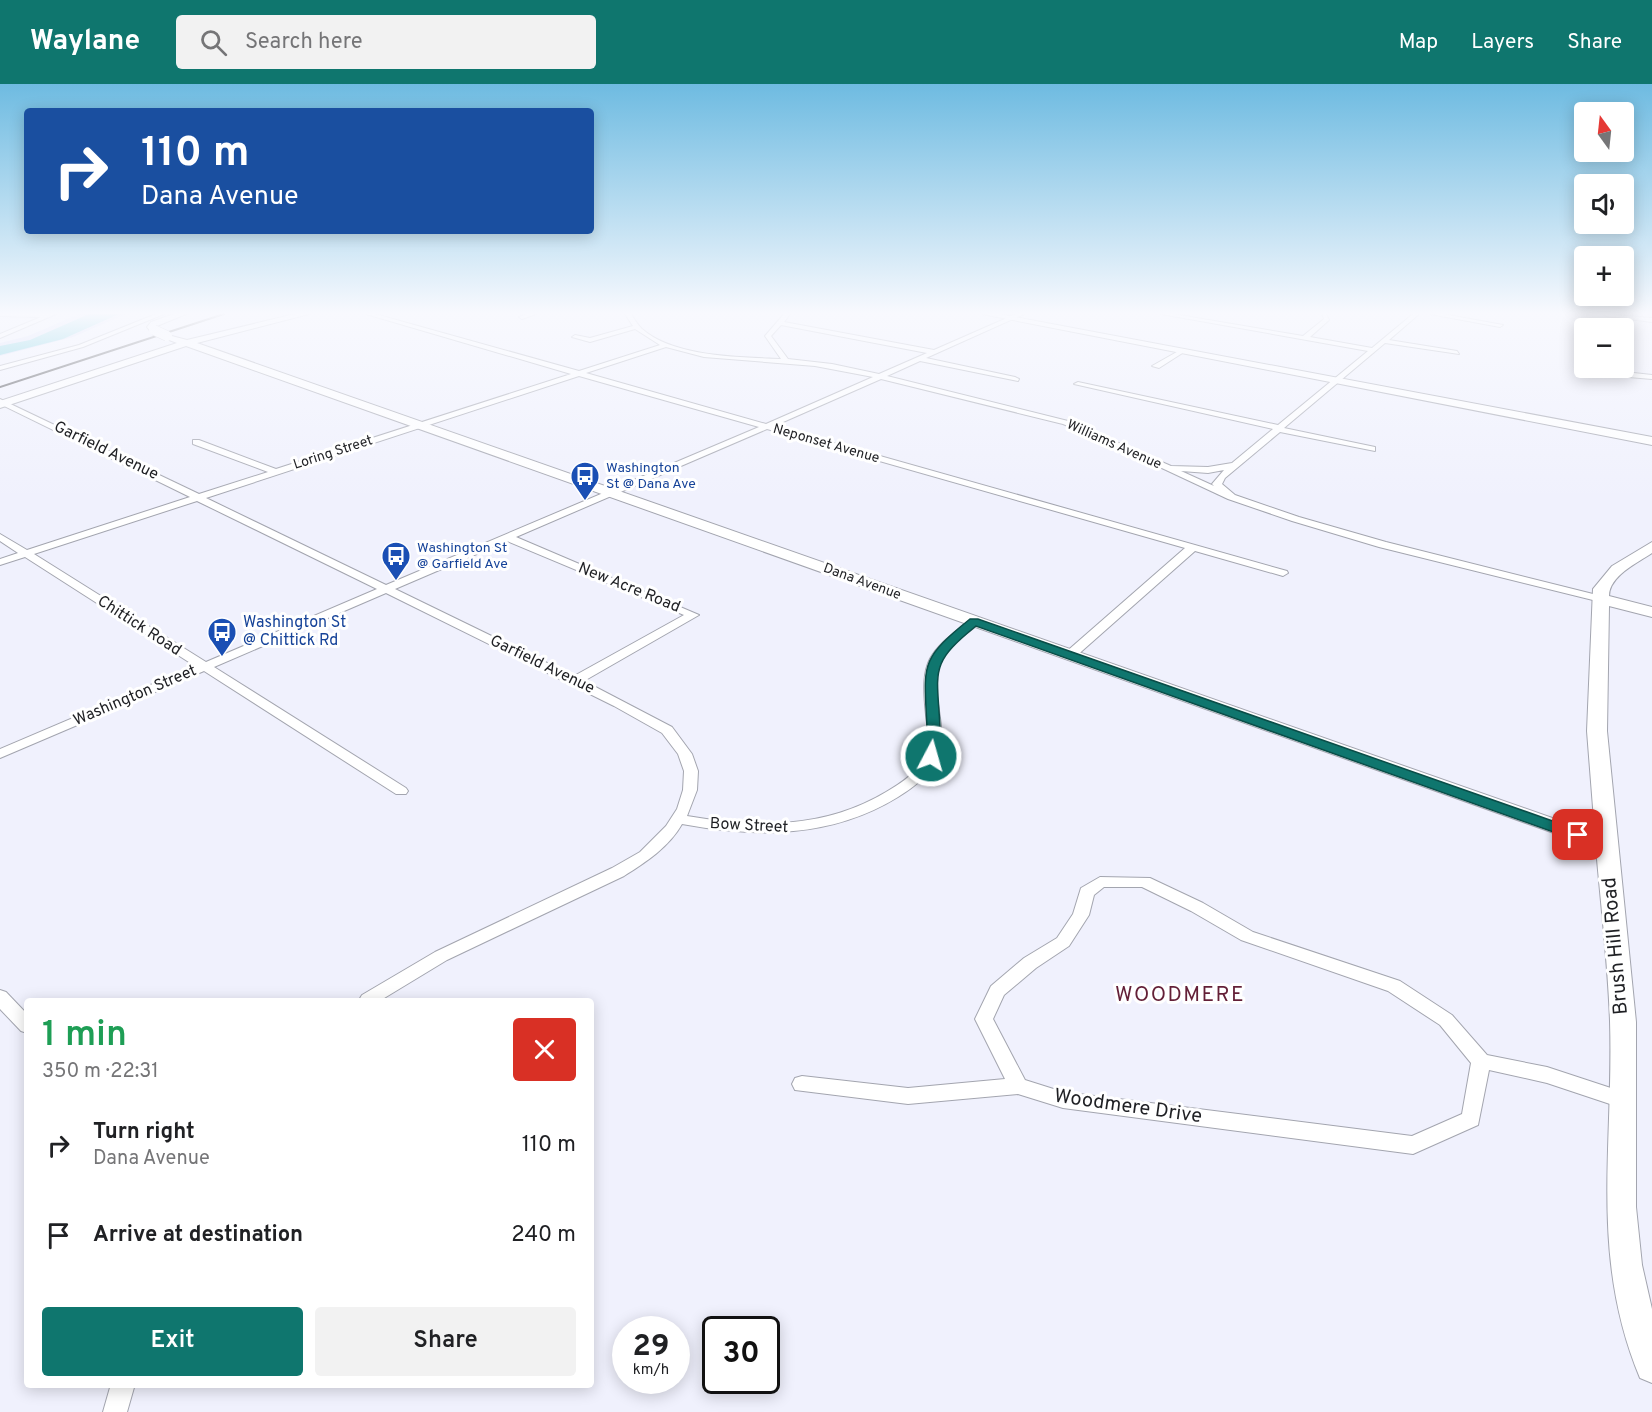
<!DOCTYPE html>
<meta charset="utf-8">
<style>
:root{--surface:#fff;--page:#f2f2f2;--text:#202124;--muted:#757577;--accent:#0f766e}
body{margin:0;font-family:Overpass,sans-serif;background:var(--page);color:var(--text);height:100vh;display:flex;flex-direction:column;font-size:22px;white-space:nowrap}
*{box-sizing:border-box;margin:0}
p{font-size:20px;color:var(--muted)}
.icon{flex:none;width:33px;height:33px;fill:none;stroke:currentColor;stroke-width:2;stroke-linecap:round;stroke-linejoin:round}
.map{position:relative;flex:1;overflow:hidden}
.panel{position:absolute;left:24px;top:914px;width:570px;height:390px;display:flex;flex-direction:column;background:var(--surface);border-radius:6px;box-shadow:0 3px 15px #0003}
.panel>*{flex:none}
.top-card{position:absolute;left:24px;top:24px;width:570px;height:126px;border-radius:6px;box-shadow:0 3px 15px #0003;background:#1a4fa0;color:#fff;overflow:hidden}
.needle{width:39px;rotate:345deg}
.tools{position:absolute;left:1574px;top:18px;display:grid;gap:12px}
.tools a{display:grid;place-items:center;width:60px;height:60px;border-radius:6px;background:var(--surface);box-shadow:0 3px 15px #0003;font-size:30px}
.speed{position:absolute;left:612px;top:1232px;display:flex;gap:12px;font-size:30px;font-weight:700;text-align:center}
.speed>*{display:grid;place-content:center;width:78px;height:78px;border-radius:50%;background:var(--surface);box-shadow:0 3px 15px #0003;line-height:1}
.speed small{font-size:15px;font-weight:400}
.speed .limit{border:3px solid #111;border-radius:9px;background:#fff;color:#111}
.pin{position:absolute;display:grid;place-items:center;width:51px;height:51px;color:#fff;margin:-26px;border-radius:12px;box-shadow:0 3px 9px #0006}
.me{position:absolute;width:66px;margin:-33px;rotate:6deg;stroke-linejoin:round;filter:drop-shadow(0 0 4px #0008)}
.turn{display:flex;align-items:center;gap:21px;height:126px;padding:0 18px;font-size:27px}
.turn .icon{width:78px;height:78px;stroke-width:2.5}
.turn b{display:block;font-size:42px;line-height:51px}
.round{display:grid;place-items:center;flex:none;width:63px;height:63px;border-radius:6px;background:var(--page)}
.head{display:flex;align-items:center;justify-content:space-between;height:102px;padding:0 18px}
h1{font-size:36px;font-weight:600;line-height:45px;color:#1e9e55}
.cta{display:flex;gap:12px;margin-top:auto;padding:12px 18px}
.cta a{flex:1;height:69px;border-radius:6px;background:var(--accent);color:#fff;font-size:24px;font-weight:600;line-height:69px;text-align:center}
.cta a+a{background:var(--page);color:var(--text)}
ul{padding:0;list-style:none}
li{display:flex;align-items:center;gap:18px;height:90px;padding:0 18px}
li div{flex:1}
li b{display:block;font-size:22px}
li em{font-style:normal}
header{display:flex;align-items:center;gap:36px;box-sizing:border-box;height:84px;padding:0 30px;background:var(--accent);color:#fff}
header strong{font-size:28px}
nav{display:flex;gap:33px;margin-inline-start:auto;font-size:21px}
.search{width:420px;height:54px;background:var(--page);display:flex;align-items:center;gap:15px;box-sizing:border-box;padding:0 21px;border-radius:6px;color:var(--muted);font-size:22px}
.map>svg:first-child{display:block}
</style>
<header>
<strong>Waylane</strong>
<div class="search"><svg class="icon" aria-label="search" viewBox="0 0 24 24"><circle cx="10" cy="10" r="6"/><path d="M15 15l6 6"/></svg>Search here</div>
<nav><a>Map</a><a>Layers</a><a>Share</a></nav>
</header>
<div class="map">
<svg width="1652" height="1328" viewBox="0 0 1652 1328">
<rect width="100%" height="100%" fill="#f0f1fd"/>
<path fill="#d6d9f7" d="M79,230H126L73,253L0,272V259L28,252Z"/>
<path fill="#57c5d6" d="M89,230H119L63,255L0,271V262L30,256Z"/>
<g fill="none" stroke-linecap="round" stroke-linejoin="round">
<g stroke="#a3a5af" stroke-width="2">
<path id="street" d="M0,230H56L0,254V250L41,233L0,232Z
M156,230H164L83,263L0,286V282L79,261Z
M366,230H375L579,287L660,261L635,245L590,258L572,253L575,251L590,254L633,242L625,230H631C634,235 638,241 642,245C674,273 739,273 781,275L765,252L784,230H790L784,238L934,266L1016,230H1024L926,274L1015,293L1019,295L1018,297L920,277L887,292L1068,337L1171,382L1208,383L1232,379L1273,345L1074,300L1078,298L1278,341L1368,267L1161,230H1173L1303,252L1324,235L1322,230H1326L1329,236L1310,253L1372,264L1413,230H1419L1389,256L1457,267L1459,270L1385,259L1284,344L1375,363V367L1280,348L1225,394L1222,400L1235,411L1299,433L1386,458L1605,513L1606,515L1601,518L1379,463L1292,437L1228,415L1102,356L1063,340L881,295L774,342L1287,487L1288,489L1283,492L1195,467L1074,574H1066L1064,571L1066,568L1185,464L767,345L516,453L699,531L584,597L672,643L692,670L698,687L697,706L687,732C756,744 824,745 886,708C900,700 919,688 925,671C929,658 928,644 926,631C920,575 928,569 970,536L974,535L980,538C969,550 951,557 943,572C925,602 949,638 939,671C933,689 914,703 898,713C831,754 758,754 682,740C669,763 646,778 624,792L447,876L381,916H359L362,911L435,868L612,784L640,768L666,742L677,725L683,706L684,687L678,670L662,649L614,622L386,509L214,583L406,704L408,707L406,710H396L204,587L0,674V665L195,582L25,473L0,481V475L18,469L0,457V450L27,466L190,413L0,320V315L199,410L268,388L193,360V356H199L276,385L571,290ZM781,241L927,269L879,290L832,280L788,275L771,252ZM666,263L704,273L815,282L873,293L766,340L586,289ZM579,292L759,343L386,501L206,414ZM1224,386L1212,400L1214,402L1181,387L1208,389ZM197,417L377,505L206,578L34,470ZM507,457L684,531L574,592L395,505Z
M527,230H536L522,235L519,233Z
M1430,230H1443L1503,241L1500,243Z
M1603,230L1652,234V238L1606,232Z
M1182,265L1184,268L1159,284L1152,282Z
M1589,284L1652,291V295L1605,291Z
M1100,793L1150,794L1203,819L1253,848L1400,897L1452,931L1487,971L1547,983L1629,1010L1632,1016L1629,1022L1622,1024L1547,999L1489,986L1478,1041L1413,1070L1063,1024L1018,1010L908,1020L795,1006L792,1000L795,994L802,992L908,1004L1005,995L975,935L991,902L1024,874L1057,854L1073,830L1081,804ZM1104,803H1142L1191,827L1241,856L1388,907L1440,941L1471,979L1462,1030L1412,1052L1063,1008L1025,996L993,935L1004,911L1036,884L1069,862L1089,831L1094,811Z
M0,906L6,908L27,930V949L21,947L0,925Z
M111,1300H135L127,1328H103Z"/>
</g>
<g stroke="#a3a5af" stroke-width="2">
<path id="secondary" d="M174,230H186L157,242V248H151L147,243L151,238Z
M295,230H309L197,259L1595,749L1587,647L1593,505L1612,482L1652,458V469C1637,479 1609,492 1609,512L1652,523V533L1609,522L1607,647L1636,938V1123L1642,1181L1652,1225V1299L1640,1294C1589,1172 1614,1063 1610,937C1608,880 1601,822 1596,764L186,262L0,324V317L177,259L164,254V250L187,256Z
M982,230H999L1652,353V361Z"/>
</g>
<use href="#street" fill="#fff" fill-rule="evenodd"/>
<use href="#secondary" fill="#fff" fill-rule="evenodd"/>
<path stroke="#414247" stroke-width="2" d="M0,303L224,230"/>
<g stroke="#a3a5af" stroke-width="11" stroke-linecap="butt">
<path id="secondary-bridge" d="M154,246L167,252"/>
</g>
<use href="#secondary-bridge" stroke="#fff" stroke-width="10"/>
</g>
<linearGradient id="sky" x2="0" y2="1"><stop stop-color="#6ebbe1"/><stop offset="0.55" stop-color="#f8f9fe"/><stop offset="1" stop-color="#f8f9fe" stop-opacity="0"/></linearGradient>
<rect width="1652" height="416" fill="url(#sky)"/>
<path fill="#0f766e" stroke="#0a4d48" stroke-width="1.5" d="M970,535H978L1584,748L1586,751L1578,756L1573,755L976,542C929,580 937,586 940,643C941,653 941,665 936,674H926C923,667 927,652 927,643C924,580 919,576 970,535Z"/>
<defs>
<g id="bus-pin" transform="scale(1.5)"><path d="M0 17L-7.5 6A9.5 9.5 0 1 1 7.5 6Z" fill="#1a4fb4" stroke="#fff"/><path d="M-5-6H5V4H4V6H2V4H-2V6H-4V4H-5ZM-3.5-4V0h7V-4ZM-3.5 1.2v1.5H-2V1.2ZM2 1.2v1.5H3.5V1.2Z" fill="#fff"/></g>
</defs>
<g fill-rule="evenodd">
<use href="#bus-pin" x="585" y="392"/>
<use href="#bus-pin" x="396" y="472"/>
<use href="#bus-pin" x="222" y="548"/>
</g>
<g text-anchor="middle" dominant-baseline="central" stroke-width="6" stroke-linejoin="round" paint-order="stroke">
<g font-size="14" fill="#1f2024" stroke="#fff">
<text transform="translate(826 360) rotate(16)">Neponset Avenue</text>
<text transform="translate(1114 361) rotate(24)">Williams Avenue</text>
<text transform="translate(333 369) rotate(-18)">Loring Street</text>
<text transform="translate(862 498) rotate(20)">Dana Avenue</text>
</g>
<g font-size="14" fill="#164399" stroke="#fff" text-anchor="start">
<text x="606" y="384">Washington<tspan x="606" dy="16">St @ Dana Ave</tspan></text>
<text x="417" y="464">Washington St<tspan x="417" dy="16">@ Garfield Ave</tspan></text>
</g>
<g font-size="16" fill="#1f2024" stroke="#fff">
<text transform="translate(106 367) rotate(26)">Garfield Avenue</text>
<text transform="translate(629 504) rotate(22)">New Acre Road</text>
<text transform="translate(139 542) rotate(33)">Chittick Road</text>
<text transform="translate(542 581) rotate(26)">Garfield Avenue</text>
<text transform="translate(135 612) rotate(-23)">Washington Street</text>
<text transform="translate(749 742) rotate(3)">Bow Street</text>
</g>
<g font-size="16" fill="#164399" stroke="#fff" text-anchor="start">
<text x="243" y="539">Washington St<tspan x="243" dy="18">@ Chittick Rd</tspan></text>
</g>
<g font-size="20" fill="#1f2024" stroke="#fff">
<text transform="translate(1616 862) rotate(-95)">Brush Hill Road</text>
<text transform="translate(1128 1023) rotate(8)">Woodmere Drive</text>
</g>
<g font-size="21" letter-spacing="1.5" fill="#631f37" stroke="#fff">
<text x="1180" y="911">WOODMERE</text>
</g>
</g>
</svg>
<div class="tools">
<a><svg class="needle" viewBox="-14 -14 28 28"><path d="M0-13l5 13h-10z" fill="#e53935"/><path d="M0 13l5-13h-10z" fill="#757577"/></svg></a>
<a><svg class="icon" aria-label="sound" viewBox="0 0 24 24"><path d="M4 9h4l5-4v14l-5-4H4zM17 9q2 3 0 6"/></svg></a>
<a>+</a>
<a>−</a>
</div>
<div class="speed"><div>29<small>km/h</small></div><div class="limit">30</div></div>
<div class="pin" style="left:1578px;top:751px;background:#d93025"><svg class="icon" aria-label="arrive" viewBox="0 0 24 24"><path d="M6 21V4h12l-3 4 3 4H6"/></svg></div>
<svg class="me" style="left:931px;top:672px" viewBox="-20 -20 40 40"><circle r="17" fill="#0f766e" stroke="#fff" stroke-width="3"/><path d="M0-11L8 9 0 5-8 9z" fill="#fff"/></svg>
<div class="top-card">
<div class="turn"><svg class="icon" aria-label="right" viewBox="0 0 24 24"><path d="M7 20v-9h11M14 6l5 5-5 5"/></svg><div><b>110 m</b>Dana Avenue</div></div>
</div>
<section class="panel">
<div class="head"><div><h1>1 min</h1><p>350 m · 22:31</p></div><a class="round" style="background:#d93025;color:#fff"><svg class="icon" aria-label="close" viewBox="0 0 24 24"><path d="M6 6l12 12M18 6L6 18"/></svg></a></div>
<ul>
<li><svg class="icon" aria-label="right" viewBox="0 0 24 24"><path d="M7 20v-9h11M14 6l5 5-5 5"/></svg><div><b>Turn right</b><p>Dana Avenue</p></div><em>110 m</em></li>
<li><svg class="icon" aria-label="arrive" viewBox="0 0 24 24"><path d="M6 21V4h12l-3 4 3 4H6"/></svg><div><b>Arrive at destination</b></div><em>240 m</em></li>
</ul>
<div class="cta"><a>Exit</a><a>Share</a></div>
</section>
</div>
